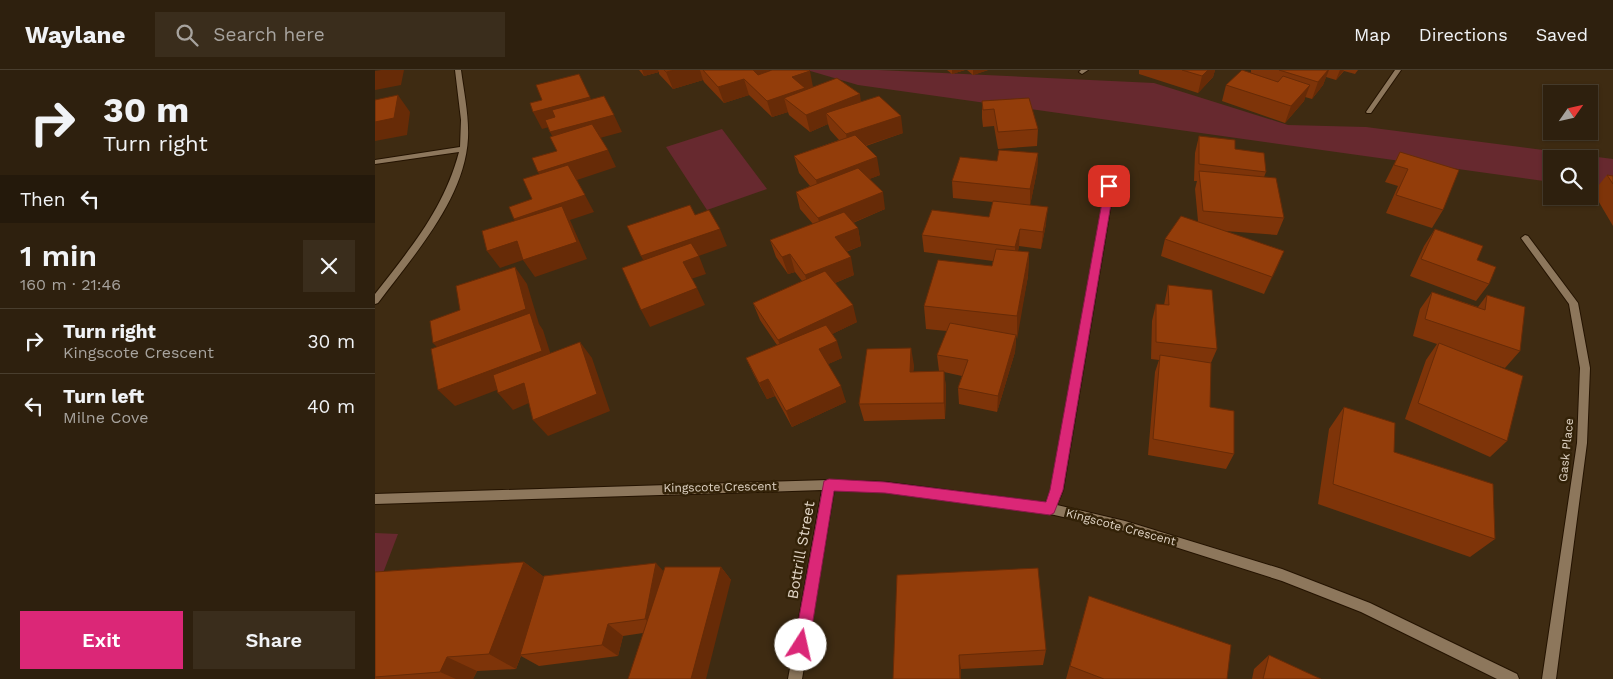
<!DOCTYPE html>
<meta charset="utf-8">
<style>
:root{--surface:#2e200e;--page:#3a2d1c;--text:#f1f3f6;--muted:#a7a39e;--line:#493e2e;--accent:#db2777}
body{margin:0;font-family:"Work Sans",sans-serif;background:var(--page);color:var(--text);height:100vh;display:flex;flex-direction:column;font-size:19px;white-space:nowrap}
*{box-sizing:border-box;margin:0}
p{font-size:16px;color:var(--muted)}
.icon{flex:none;width:28px;height:28px;fill:none;stroke:currentColor;stroke-width:2;stroke-linecap:round;stroke-linejoin:round}
.map{position:relative;flex:1;overflow:hidden}
.panel{display:flex;flex-direction:column;background:var(--surface);width:375px}
.panel>*{flex:none}
.banner{background:#2e200e;color:var(--text);overflow:hidden}
.needle{width:32px;rotate:56deg}
.fabs{position:absolute;left:1168px;top:15px;display:grid;gap:10px}
.fabs a{display:grid;place-items:center;width:55px;height:55px;border-radius:0px;background:var(--surface);box-shadow:0 1px 4px #0004,0 0 0 1px var(--line);font-size:25px}
.pin{position:absolute;display:grid;place-items:center;width:42px;height:42px;color:#fff;margin:-21px;border-radius:10px;box-shadow:0 2px 8px #0006}
.me{position:absolute;width:55px;margin:-28px;rotate:10deg;stroke-linejoin:round;filter:drop-shadow(0 0 4px #0008)}
.turn{display:flex;align-items:center;gap:18px;height:105px;padding:0 20px;font-size:22px}
.turn .icon{width:65px;height:65px;stroke-width:2.5}
.turn b{display:block;font-size:35px;line-height:42px}
.then{display:flex;align-items:center;height:48px;padding:0 20px;background:#0003;gap:10px;font-size:19px}
.round{display:grid;place-items:center;flex:none;width:52px;height:52px;border-radius:0px;background:var(--page)}
.summary{display:flex;align-items:center;justify-content:space-between;height:85px;padding:0 20px}
h1{font-size:30px;font-weight:600;line-height:38px}
.primary-button{display:flex;gap:10px;margin-top:auto;padding:10px 20px}
.primary-button a{flex:1;height:58px;border-radius:0px;background:var(--accent);color:#fff;font-size:20px;font-weight:600;line-height:58px;text-align:center}
.primary-button a+a{background:var(--page);color:var(--text)}
ul{padding:0;list-style:none}
li{display:flex;align-items:center;gap:15px;height:65px;padding:0 20px;border-top:1px solid var(--line)}
li div{flex:1}
li b{display:block;font-size:19px}
li em{font-style:normal}
header{display:flex;align-items:center;gap:30px;box-sizing:border-box;height:70px;padding:0 25px;background:var(--surface);border-bottom:1px solid var(--line)}
header strong{font-size:24px}
nav{display:flex;gap:28px;margin-inline-start:auto;font-size:18px}
.search{width:350px;height:45px;background:var(--page);display:flex;align-items:center;gap:12px;box-sizing:border-box;padding:0 18px;border-radius:0px;color:var(--muted);font-size:19px}
main{display:flex;flex:1;min-height:0}
.map>svg:first-child{display:block}
</style>
<header>
<strong>Waylane</strong>
<div class="search"><svg class="icon" aria-label="search" viewBox="0 0 24 24"><circle cx="10" cy="10" r="6"/><path d="M15 15l6 6"/></svg>Search here</div>
<nav><a>Map</a><a>Directions</a><a>Saved</a></nav>
</header>
<main>
<section class="panel">
<div class="banner">
<div class="turn"><svg class="icon" aria-label="right" viewBox="0 0 24 24"><path d="M7 20v-9h11M14 6l5 5-5 5"/></svg><div><b>30 m</b>Turn right</div></div>
<div class="then">Then<svg class="icon" aria-label="left" viewBox="0 0 24 24"><path d="M17 20v-9H6M10 6l-5 5 5 5"/></svg></div>
</div>
<div class="summary"><div><h1>1 min</h1><p>160 m · 21:46</p></div><a class="round"><svg class="icon" aria-label="close" viewBox="0 0 24 24"><path d="M6 6l12 12M18 6L6 18"/></svg></a></div>
<ul>
<li><svg class="icon" aria-label="right" viewBox="0 0 24 24"><path d="M7 20v-9h11M14 6l5 5-5 5"/></svg><div><b>Turn right</b><p>Kingscote Crescent</p></div><em>30 m</em></li>
<li><svg class="icon" aria-label="left" viewBox="0 0 24 24"><path d="M17 20v-9H6M10 6l-5 5 5 5"/></svg><div><b>Turn left</b><p>Milne Cove</p></div><em>40 m</em></li>
</ul>
<div class="primary-button"><a>Exit</a><a>Share</a></div>
</section>
<div class="map">
<svg width="1238" height="609" viewBox="0 0 1238 609">
<rect width="100%" height="100%" fill="#3e2b12"/>
<path fill="#67292f" d="M432,0H503L779,13L913,55L991,57L1238,89V121L1214,117V89H1176V112L483,15Z
M347,59L392,119L332,140L291,77Z
M0,463L23,464L0,524Z"/>
<g fill="none" stroke-linecap="round" stroke-linejoin="round">
<g stroke="#241300" stroke-width="2">
<path id="street" d="M80,0H86C89,23 94,45 93,68C90,129 38,186 3,233L0,234V224C35,179 69,139 84,82L0,94V90L85,77L86,50Z
M706,0H713L707,4L704,2Z
M1020,0H1026L996,43H992L991,42Z
M735,96H741L742,98L688,420L682,435L750,451L907,499L995,533L1142,604L1144,609H1122L986,542L907,511L750,461L675,444L510,422L459,420L427,609H413L447,420L0,434V424L454,410L510,412L671,433L676,420Z
M1150,165L1153,166L1203,233L1215,298L1212,373L1181,609H1167L1202,373L1205,298L1194,234L1146,168Z"/>
</g>
<use href="#street" fill="#8d775c" fill-rule="evenodd"/>
</g>
<path fill="#7e3409" d="M264,0H394V1L438,17L486,32L528,63L491,76L505,105L494,109L510,139L478,153L483,158L486,176L471,182L479,205L460,213L482,252L457,264L467,288L453,294L471,332L417,357L400,326L392,329L379,305L371,288L402,275L385,250L378,233L427,211L420,202L413,204L401,187L395,170L438,154L425,139L421,122L435,116L424,103L419,86L464,70L455,60L453,54L435,62L414,45L413,42L397,47L374,25L349,33L329,12L328,10L298,19L284,4V2L269,6Z
M572,0H590L577,4Z
M592,0H613L598,5Z
M764,0H840L838,7L823,23L764,4Z
M876,0H983L980,4L969,1L961,10L951,7L948,15L937,29L930,27L929,31L910,53L847,31L851,15L876,3Z
M607,31L663,59L662,76L623,79L619,56L608,57L607,48Z
M824,66L860,79L891,102L889,107L909,148L902,165L850,161L909,181L889,224L786,186L790,169L823,151L820,119L822,111H819L820,83Z
M1025,82L1068,140L1057,158L1011,143L1023,116L1010,112Z
M663,83L662,101L655,135L671,154L666,179L644,176L643,181L654,182L653,206L641,269L640,282L622,342L584,334L583,318L587,306L569,302L571,318L570,349L489,351L484,334L539,295L538,302L564,301L562,285L572,261L551,259L549,236L617,196L618,191L549,182L547,165L614,147L618,132L578,128L577,111L622,91Z
M1232,105L1238,106V156L1218,122Z
M1060,159L1102,190L1114,214L1101,231L1035,206L1049,176Z
M793,215L842,279L835,295V337L859,384L851,399L773,385L780,302L784,290L776,289L777,251L781,234L789,235Z
M1057,222L1103,237L1112,225L1145,281L1130,298L1109,291L1132,371L1115,387L1030,349L1051,290L1062,274L1038,266L1045,239Z
M969,337L1019,382L1120,469L1095,487L943,434L954,359Z
M149,492L169,507L288,501L346,497L356,510L268,563L248,566L243,586L164,596L146,586L141,599L102,601L98,609H0V502Z
M522,505L671,580L668,595L586,599V609H518Z
M714,526L852,609H691Z
M894,585L946,609H877L879,599Z"/>
<path fill="#672b07" d="M6,0H29L26,15L0,20V1Z
M267,0H283L284,2L269,6Z
M300,0H325L328,10L298,19L291,2Z
M378,0H394L397,11L382,16Z
M577,0H590L577,4Z
M598,0H613L598,5Z
M833,0H840L838,7L823,23L827,6Z
M953,0H954L948,15L937,29L943,12Z
M965,0H969L961,10Z
M435,1L438,17L409,28L413,42L397,47L392,31L417,7Z
M369,9L374,25L349,33L343,17Z
M935,15L929,31L910,53L916,36Z
M485,24L487,41L451,43L453,54L435,62L431,45Z
M23,25L35,42L32,65L0,71V52Z
M215,27L223,44L167,59L158,42Z
M239,45L247,62L184,79L175,62Z
M526,46L528,63L474,81L471,64Z
M233,80L241,97L202,110L219,142L195,150L212,189L160,207L148,190L125,198L112,181L151,166L139,149L174,119L163,102Z
M663,83L662,101L655,136V119Z
M502,87L505,105L445,128L441,110Z
M508,122L510,139L448,165L443,148Z
M673,137L671,154L666,179L668,162Z
M483,158L486,176L464,184L460,167Z
M345,159L352,176L275,203L266,186Z
M645,159L644,176L640,194V177Z
M909,181L902,198L889,224L897,207Z
M654,182L653,206L642,270V246Z
M415,184L420,202L413,204L407,187Z
M324,186L331,204L316,209L308,192Z
M476,187L479,205L435,223L430,205Z
M140,197L152,214L164,254L168,260L180,298L80,336L63,320L74,289L58,273Z
M322,218L330,235L275,257L266,240Z
M478,235L482,252L410,287L403,270Z
M641,265L640,282L622,342L623,326Z
M462,271L467,288L449,296L444,279Z
M205,272L217,288L235,341L173,366L158,350Z
M536,278L539,295L537,318L535,302Z
M569,301L571,318L570,349L569,333Z
M393,309L400,326L392,329L384,313Z
M149,313L163,329L138,340L123,323Z
M466,316L471,332L417,357L411,341Z
M149,492L173,510L141,599L114,584Z
M281,493L293,506L284,561L270,549Z
M346,497L356,510L331,609H316Z
M233,554L248,566L243,586L227,575Z
M584,585L586,599V609H585Z
M72,587L102,601L98,609H81L65,602Z"/>
<path fill="#933d0a" stroke="#672b07" d="M289,0H300L291,2Z
M328,0H378L383,5L397,0H434L435,1L417,7L430,18L392,31L369,9L343,17Z
M807,0H833L827,6Z
M867,0L903,12L908,6L935,15L916,36L851,15Z
M904,0H953L943,12Z
M204,4L215,27L158,42L155,33L167,30L161,15Z
M462,8L485,24L431,45L409,28Z
M23,25L19,48L0,52V30Z
M229,26L239,45L175,62L170,50L180,47L177,40Z
M504,26L526,46L471,64L451,43Z
M654,28L663,59L623,62L619,39L608,40L607,31Z
M217,54L233,80L163,102L157,88L182,81L175,67Z
M480,65L502,87L441,110L419,86Z
M824,66L860,70V79L889,83L891,102L824,94Z
M624,80L663,83L655,119L577,111L585,87L622,91Z
M1025,82L1084,100L1068,140L1021,125L1033,99L1019,95Z
M193,95L210,125L139,149L134,137L157,129L148,109Z
M483,98L508,122L443,148L421,122Z
M824,101L901,108L909,148L828,141Z
M1232,105L1238,106V114Z
M618,131L673,137L668,162L645,159L640,177L547,165L557,140L614,147Z
M315,135L320,145L334,140L345,159L266,186L252,156Z
M187,136L202,172L148,190L142,171L112,181L107,161Z
M469,142L483,158L460,167L476,187L430,205L415,184L407,187L395,170Z
M806,146L909,181L897,207L790,169Z
M1060,159L1108,176L1102,190L1121,197L1114,214L1046,189Z
M316,173L324,186L308,192L322,218L266,240L247,198Z
M621,179L654,182L642,246L549,236L563,190L617,196Z
M140,197L151,239L58,273L55,251L85,240L81,216Z
M450,201L478,235L403,270L378,233Z
M793,215L837,220L842,279L781,272V234L794,235Z
M1057,222L1110,240L1112,225L1150,237L1145,281L1050,249Z
M155,243L167,281L63,320L56,279Z
M575,253L641,265L623,326L583,318L593,290L562,285Z
M451,255L462,271L444,279L466,316L411,341L393,309L384,313L371,288Z
M205,272L222,324L158,350L149,313L123,323L118,305Z
M1064,273L1148,306L1132,371L1043,333Z
M536,278L535,302L569,301V333L484,334L492,279Z
M785,285L836,293L835,337L859,341V384L778,369Z
M969,337L1020,353L1019,382L1118,414L1120,469L958,414Z
M149,492L114,584L72,587L65,602L0,607V502Z
M281,493L270,549L233,554L227,575L145,585L169,506Z
M290,497H346L316,609H253Z
M663,498L671,580L584,585L585,609H518L522,505Z
M714,526L856,575L852,609H729L695,596Z
M894,585L946,609H888Z"/>
<path fill="#db2777" stroke="#8e194d" d="M734,114L739,116L688,420L679,443L675,445L510,423L459,421L434,575L432,580L426,582L421,580L419,575L449,411L454,409L510,412L671,432L675,420L730,116Z"/>
<g text-anchor="middle" dominant-baseline="central" stroke-width="5" stroke-linejoin="round" paint-order="stroke">
<g font-size="12" fill="#e0d4c5" stroke="#332208">
<text transform="translate(1191 380) rotate(-84)">Gask Place</text>
<text transform="translate(345 417) rotate(-1)">Kingscote Crescent</text>
<text transform="translate(746 457) rotate(15)">Kingscote Crescent</text>
</g>
<g font-size="15" fill="#e0d4c5" stroke="#332208">
<text transform="translate(426 480) rotate(-80)">Bottrill Street</text>
</g>
</g>
</svg>
<div class="fabs">
<a><svg class="needle" viewBox="-14 -14 28 28"><path d="M0-13l5 13h-10z" fill="#e53935"/><path d="M0 13l5-13h-10z" fill="#a7a39e"/></svg></a>
<a><svg class="icon" aria-label="search" viewBox="0 0 24 24"><circle cx="10" cy="10" r="6"/><path d="M15 15l6 6"/></svg></a>
</div>
<div class="pin" style="left:734px;top:116px;background:#d93025"><svg class="icon" aria-label="arrive" viewBox="0 0 24 24"><path d="M6 21V4h12l-3 4 3 4H6"/></svg></div>
<svg class="me" style="left:426px;top:575px" viewBox="-20 -20 40 40"><circle r="19" fill="#fff"/><path d="M0-13L10 11 0 6-10 11z" fill="#db2777"/></svg>
</div>
</main>
